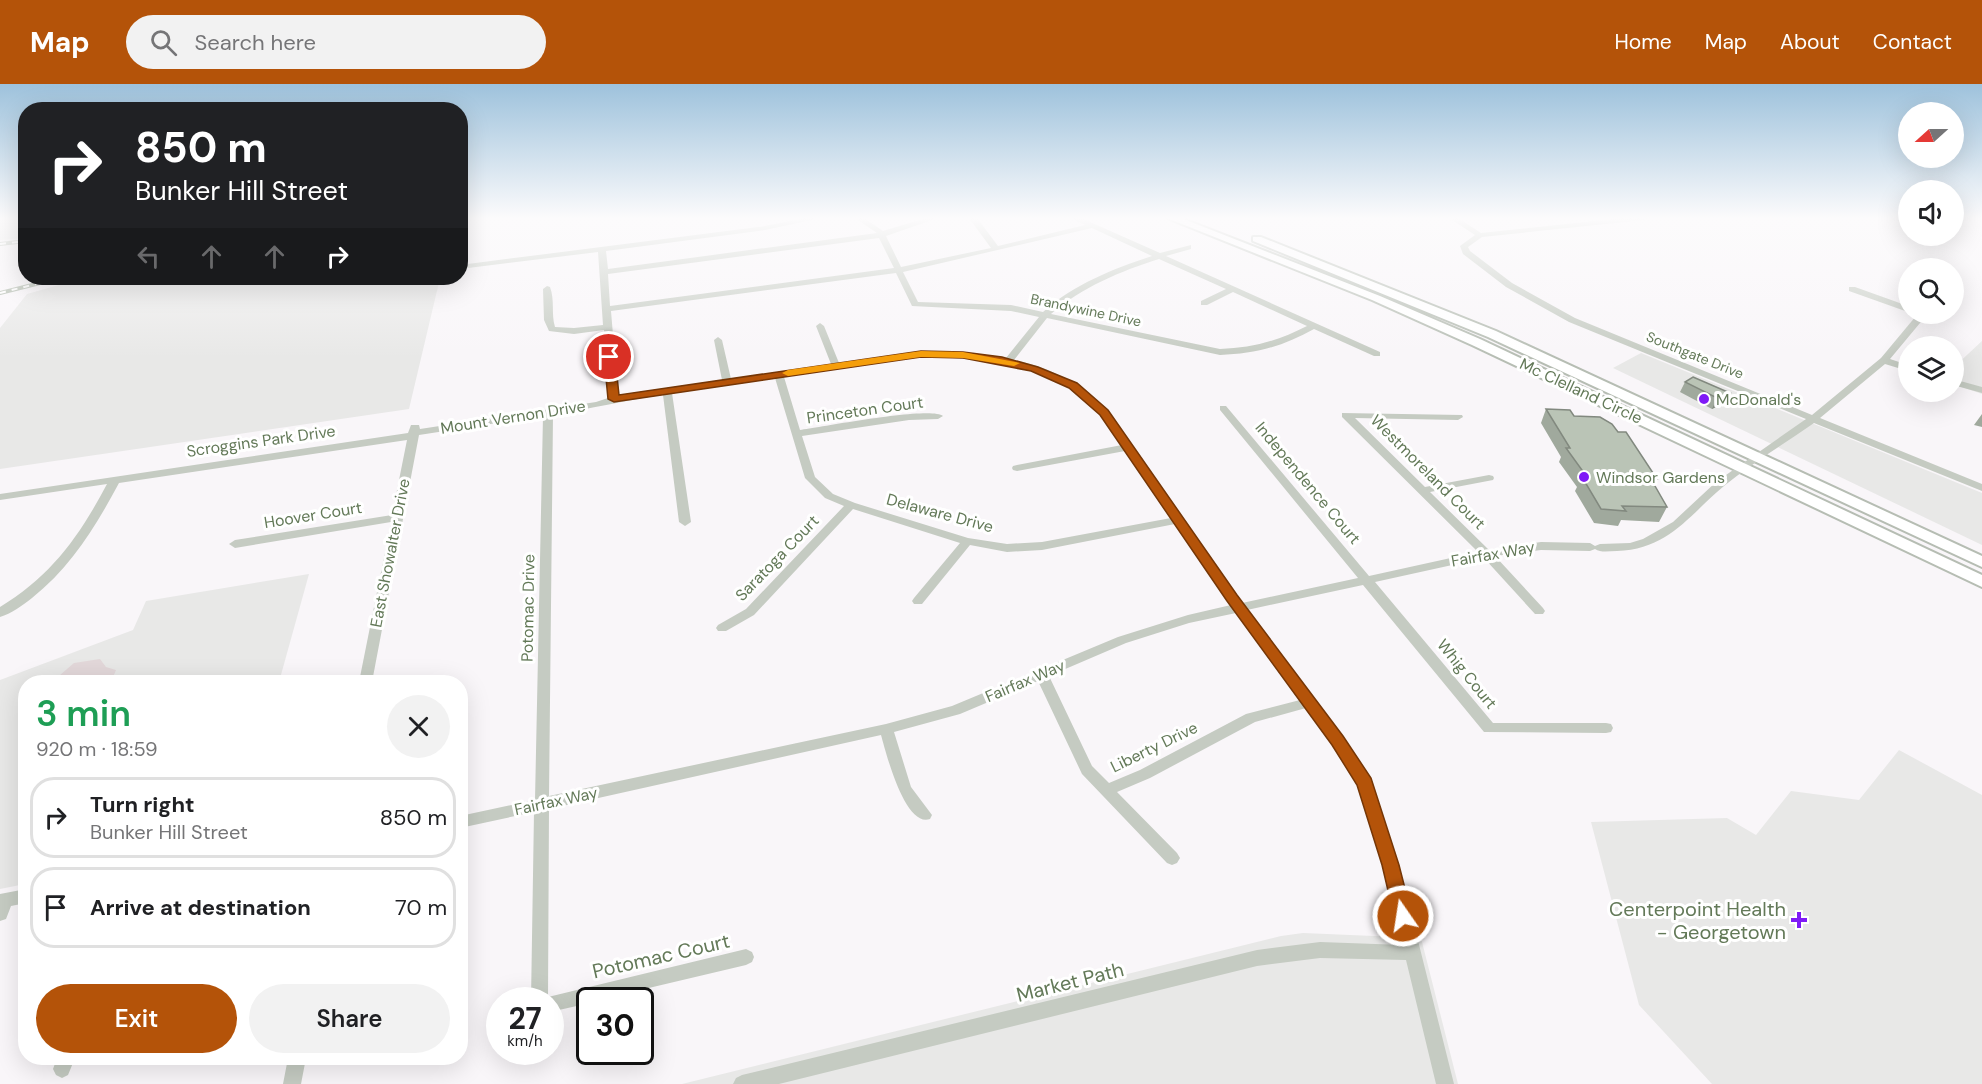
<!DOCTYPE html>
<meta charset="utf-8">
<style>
:root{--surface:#fff;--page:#f2f2f2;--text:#202124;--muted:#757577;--line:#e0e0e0;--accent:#b45309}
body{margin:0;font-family:"DM Sans",sans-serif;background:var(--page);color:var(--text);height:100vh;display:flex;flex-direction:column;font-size:22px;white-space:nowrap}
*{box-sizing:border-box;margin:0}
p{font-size:20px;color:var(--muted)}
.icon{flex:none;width:33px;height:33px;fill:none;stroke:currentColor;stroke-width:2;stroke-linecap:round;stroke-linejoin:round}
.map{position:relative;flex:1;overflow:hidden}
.details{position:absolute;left:18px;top:591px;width:450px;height:390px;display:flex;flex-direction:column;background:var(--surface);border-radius:24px;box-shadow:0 6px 24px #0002}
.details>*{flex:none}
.guide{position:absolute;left:18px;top:18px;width:450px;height:183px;border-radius:24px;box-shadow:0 6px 24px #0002;background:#202124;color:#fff;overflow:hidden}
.needle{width:39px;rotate:249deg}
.buttons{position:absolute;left:1898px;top:18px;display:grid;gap:12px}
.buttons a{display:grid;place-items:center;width:66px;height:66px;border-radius:50%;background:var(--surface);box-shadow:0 6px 24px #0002;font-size:30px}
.speed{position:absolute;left:486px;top:903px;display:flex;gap:12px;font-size:30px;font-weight:700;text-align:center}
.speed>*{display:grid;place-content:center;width:78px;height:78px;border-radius:50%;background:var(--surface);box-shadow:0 6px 24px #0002;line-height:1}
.speed small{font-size:15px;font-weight:400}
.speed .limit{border:3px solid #111;border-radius:9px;background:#fff;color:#111}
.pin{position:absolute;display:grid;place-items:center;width:51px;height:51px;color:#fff;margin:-26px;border:3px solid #fff;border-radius:50%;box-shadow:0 2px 6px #0007}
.me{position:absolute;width:66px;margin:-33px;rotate:347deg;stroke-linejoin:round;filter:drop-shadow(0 0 4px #0008)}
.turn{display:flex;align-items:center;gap:21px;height:126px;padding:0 18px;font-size:27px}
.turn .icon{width:78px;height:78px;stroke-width:2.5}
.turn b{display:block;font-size:42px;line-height:51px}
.lanes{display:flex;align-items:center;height:57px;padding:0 18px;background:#0003;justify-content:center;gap:30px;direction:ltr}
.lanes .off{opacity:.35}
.round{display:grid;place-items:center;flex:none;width:63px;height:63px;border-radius:32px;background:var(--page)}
.headline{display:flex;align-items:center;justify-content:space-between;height:102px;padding:0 18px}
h1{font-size:36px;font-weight:600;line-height:45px;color:#1e9e55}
.action{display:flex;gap:12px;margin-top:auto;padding:12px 18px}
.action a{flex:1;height:69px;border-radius:36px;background:var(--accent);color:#fff;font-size:24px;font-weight:600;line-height:69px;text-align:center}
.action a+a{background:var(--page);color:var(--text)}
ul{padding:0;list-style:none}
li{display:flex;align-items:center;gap:18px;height:81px;margin:0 12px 9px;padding:0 6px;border:3px solid var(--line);border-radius:24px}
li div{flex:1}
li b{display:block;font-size:22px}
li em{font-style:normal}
header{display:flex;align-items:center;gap:36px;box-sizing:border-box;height:84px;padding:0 30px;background:var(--accent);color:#fff}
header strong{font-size:28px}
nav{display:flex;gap:33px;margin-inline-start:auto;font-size:21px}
.search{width:420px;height:54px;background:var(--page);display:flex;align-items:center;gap:15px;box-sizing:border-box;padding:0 21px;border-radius:33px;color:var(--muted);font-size:22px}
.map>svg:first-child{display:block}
</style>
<header>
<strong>Map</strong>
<div class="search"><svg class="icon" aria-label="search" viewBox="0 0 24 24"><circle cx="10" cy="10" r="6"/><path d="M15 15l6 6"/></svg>Search here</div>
<nav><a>Home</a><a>Map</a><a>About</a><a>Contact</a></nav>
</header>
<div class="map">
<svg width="1982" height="1000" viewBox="0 0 1982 1000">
<rect width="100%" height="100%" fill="#f9f6f9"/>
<path fill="#e8e8e7" d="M0,134H25V154L0,156Z
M84,194H440L409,325L0,385V244L27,210Z
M1982,257V310L1953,300V284Z
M1641,269L1982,409V461L1613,284Z
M309,490L279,598H26L25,800L0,805V596L133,546L146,517Z
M1899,666L1982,711V1000H1712L1639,921L1591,738L1727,734L1756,751L1791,707L1859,716Z
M1303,849L1421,854L1458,1000H682L1281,852Z"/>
<path fill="#e2d7d9" d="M100,575L106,583L116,586L111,598H52L74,579Z"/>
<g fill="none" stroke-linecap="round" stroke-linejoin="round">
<g stroke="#b6bdb3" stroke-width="4">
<path id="highway" d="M1167,134H1181L1380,212L1480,255L1982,491V503L1472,261L1372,216Z
M1253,153H1261L1496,247L1982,472V483L1488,253L1253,157Z"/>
</g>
<path fill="#c5cbc2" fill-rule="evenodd" d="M805,134H821L765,146L606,167L608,185L877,149L855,134H864L883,147L926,134H938L886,152L901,183L991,164L969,134H977L998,162L1085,141L1071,134H1081L1160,169L1191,161V165L1166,172L1380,268V272H1374L1314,245C1284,262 1255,270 1220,271L1047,234L1014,276C1051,283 1081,300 1107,326L1242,519L1358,494L1220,326V322H1226L1369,492L1478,468L1342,333V329L1462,331L1463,333L1458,336L1355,334L1425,403L1489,391L1493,392L1494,394L1493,396L1430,408L1489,466L1541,458L1590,459L1595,462L1600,460L1630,459L1643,455L1673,438L1716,398L1806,335L1569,238L1506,203L1463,170L1460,162L1475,151L1449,134H1458L1481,149L1622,134H1648L1644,136L1482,153L1468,163L1470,167L1512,199L1575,234L1812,331L1881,274L1916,232L1914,230H1925V233L1890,275L1908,281V287L1885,280L1820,334L1982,400V407L1814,339C1784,360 1752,379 1724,402C1688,432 1669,465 1617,467C1609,467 1601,469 1595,465L1590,467L1541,466L1495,472L1543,524L1545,527L1543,530H1535L1484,474L1375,498L1493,639H1606L1611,640L1613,644L1611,648L1606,649L1484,648L1363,501L1247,526L1343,653L1372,699L1399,781L1454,1000H1436L1406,876L1320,874L1257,882L779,1000H733L736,994L742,991L1257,866L1320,858L1403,861L1383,781L1358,701L1333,661L1306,624L1255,638L1150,694L1117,708L1177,769L1180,774L1177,779L1172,781L1167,779L1082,690L1038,597L960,630L894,648L911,703L932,731L930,735C905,744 886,669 881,651L549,725L548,913L746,865L752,868L754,873L752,878L746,881L598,916H590V919L550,928V916H531L534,728L460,744V732L535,716L543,332L419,351L372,598H359L391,438L235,464L229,460L235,456L392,431L407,356L119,399C96,442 71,483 32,514C23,521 11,530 0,533V523C51,492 79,453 107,400L0,416V410L408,349L411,341H419L420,345L596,318L608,314L604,246L574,250L549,247L544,236L543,205L547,202L550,203C555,216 551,230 555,243L574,244L603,241L598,168L460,185V181L765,142ZM1092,144L1152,172C1113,185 1074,200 1043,228L1011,221L918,218L903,188ZM879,154L894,184L610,222L608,190ZM1159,175L1226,205L1201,217V221H1207L1233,208L1307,242C1278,257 1252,264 1220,265L1051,230C1082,203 1121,187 1159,175ZM896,189L912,222L1011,227L1039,233L1006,274L970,269L921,267L839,279L824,242L820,239L816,242L831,280L731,295L722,256L718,253L714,256L722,296L618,311L611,227ZM921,273C983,274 1058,278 1101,330C1108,340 1115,351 1122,361L1017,381L1013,382L1012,384L1013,386L1017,387L1125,367L1171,434L1042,458L1007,460L968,454L855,419L833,410L815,393L802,352L909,336L938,335L943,332C930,322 823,343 800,346L784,293ZM775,294L805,394L825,414L844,422L746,525L718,541L716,544L718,547H726L754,531L853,425L960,459L914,514L912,517L914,520H922L970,461L1007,468L1042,466L1175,440L1231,521L1188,531L1118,553L952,622L886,640L549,712L553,331C590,325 625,316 663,311L679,438L685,442L691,438L672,309ZM1236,529L1300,616L1246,630L1140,686L1109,699L1092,682L1049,592L1126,559L1189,539Z
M1849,203H1855L1908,222V228L1849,207Z
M1953,295L1982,303V309L1953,301Z
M26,805V819L11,822L6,835L0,837V810Z
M57,974H75L68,991L62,994L56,991L53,985Z
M288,974H306L301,1000H283Z"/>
<use href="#highway" fill="#fff" fill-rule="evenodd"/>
<g stroke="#a5b0a0" stroke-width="4">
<path id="rail" d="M0,160L26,157
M0,209L60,194"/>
</g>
<use href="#rail" stroke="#fff" stroke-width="2" stroke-dasharray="6" stroke-linecap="butt"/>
</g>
<path fill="#a0a99d" d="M1685,298L1730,309L1724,319L1712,325L1680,308Z
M1546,325L1574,332L1618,348L1657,395L1654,401L1667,423L1659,438L1621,436L1618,442L1594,439L1575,407L1577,403L1559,378L1561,373L1541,339Z
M1982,330V343L1974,341Z"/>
<path fill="#82897f" d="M1730,309L1724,319L1712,325L1717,314Z"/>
<path fill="#bac4b6" stroke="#82897f" stroke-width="1.5" d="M1693,293L1730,309L1717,314L1685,298Z
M1546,325L1570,326L1574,332L1600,333L1612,340L1618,348H1626L1657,395H1651L1667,423L1622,422L1626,427L1601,425L1582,393H1587L1566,364H1570Z"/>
<linearGradient id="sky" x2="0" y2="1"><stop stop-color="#9ec2dc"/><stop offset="0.49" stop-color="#fcfbfc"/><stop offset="1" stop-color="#fcfbfc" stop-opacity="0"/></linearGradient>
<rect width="1982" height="274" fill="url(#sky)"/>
<path fill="#b45309" stroke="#753606" stroke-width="1.5" d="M921,267L963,268L1002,273L1038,283L1077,299L1108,326L1237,511L1343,652L1371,694L1399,781L1412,832L1409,838L1403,840L1396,838L1394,832L1382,781L1357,701L1332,661L1227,517L1100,331L1069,304L1031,287L963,274L921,273L614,318L608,315L604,273L609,270L615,273L619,311Z"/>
<path fill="#f59e0b" d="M921,267L963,268L1020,279L1014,282L963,274L921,273L788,292L782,289L788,286Z"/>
<g fill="#7f1af6" stroke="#fff" stroke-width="2">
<circle cx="1704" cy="315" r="6"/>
<circle cx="1584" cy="393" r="6"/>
<path d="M1796 827h6v6h6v6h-6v6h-6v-6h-6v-6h6z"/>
</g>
<g text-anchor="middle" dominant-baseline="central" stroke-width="6" stroke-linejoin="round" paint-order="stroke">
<g font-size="14" fill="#637958" stroke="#fff">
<text transform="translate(1086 226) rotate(12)">Brandywine Drive</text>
<text transform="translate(1695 271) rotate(22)">Southgate Drive</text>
</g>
<g font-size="16" fill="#637958" stroke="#fff">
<text transform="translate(1581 307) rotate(25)">Mc Clelland Circle</text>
<text transform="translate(865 326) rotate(-8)">Princeton Court</text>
<text transform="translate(513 333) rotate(-9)">Mount Vernon Drive</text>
<text transform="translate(261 357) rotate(-8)">Scroggins Park Drive</text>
<text transform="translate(1428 388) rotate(45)">Westmoreland Court</text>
<text transform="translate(1308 399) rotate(50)">Independence Court</text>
<text transform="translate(940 429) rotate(15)">Delaware Drive</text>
<text transform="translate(313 431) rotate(-9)">Hoover Court</text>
<text transform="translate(390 469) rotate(-79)">East Showalter Drive</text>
<text transform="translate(1493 470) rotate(-10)">Fairfax Way</text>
<text transform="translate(777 474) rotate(-46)">Saratoga Court</text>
<text transform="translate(528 524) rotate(-89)">Potomac Drive</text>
<text transform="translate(1467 590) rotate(51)">Whig Court</text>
<text transform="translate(1025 597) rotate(-23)">Fairfax Way</text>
<text transform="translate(1154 663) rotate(-26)">Liberty Drive</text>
<text transform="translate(556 717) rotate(-12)">Fairfax Way</text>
</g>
<g font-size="16" fill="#637958" stroke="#fff" text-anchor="start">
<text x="1716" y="315">McDonald's</text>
<text x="1596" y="393">Windsor Gardens</text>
</g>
<g font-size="20" fill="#637958" stroke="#fff" text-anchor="end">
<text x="1786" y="825">Centerpoint Health<tspan x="1786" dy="23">- Georgetown</tspan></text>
</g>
<g font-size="20" fill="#637958" stroke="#fff">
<text transform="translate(661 872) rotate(-13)">Potomac Court</text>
<text transform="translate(1070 898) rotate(-14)">Market Path</text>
</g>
</g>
</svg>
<div class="buttons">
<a><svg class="needle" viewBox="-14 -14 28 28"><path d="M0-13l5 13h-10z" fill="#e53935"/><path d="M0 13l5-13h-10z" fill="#757577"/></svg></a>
<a><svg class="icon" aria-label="sound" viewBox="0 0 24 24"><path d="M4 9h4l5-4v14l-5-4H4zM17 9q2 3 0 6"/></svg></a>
<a><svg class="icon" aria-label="search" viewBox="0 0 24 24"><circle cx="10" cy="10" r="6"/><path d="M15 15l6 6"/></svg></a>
<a><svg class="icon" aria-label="layers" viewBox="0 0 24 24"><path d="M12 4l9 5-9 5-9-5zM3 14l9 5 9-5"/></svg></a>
</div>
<div class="speed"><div>27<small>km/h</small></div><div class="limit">30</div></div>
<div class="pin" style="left:609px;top:273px;background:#d93025"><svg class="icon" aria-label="arrive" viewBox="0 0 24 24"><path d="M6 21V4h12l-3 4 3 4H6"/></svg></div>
<svg class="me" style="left:1403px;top:832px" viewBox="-20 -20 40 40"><circle r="17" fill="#b45309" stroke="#fff" stroke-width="3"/><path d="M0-11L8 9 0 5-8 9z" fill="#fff"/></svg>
<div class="guide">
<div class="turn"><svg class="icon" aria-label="right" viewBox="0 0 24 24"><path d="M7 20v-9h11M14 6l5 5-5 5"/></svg><div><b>850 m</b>Bunker Hill Street</div></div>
<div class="lanes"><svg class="icon off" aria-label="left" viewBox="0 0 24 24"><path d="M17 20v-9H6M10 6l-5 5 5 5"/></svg><svg class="icon off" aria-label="ahead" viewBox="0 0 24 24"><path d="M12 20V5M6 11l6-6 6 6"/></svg><svg class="icon off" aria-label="ahead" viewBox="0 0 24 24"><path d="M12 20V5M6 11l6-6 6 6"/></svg><svg class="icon" aria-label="right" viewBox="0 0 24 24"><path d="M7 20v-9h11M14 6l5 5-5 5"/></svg></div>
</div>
<section class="details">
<div class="headline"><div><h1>3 min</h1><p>920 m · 18:59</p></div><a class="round"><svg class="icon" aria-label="close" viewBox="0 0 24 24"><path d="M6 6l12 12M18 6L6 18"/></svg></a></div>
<ul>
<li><svg class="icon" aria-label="right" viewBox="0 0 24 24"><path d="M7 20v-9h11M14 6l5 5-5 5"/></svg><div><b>Turn right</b><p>Bunker Hill Street</p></div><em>850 m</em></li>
<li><svg class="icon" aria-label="arrive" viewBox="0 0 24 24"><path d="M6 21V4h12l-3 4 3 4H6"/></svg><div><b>Arrive at destination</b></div><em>70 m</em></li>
</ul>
<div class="action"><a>Exit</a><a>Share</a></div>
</section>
</div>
